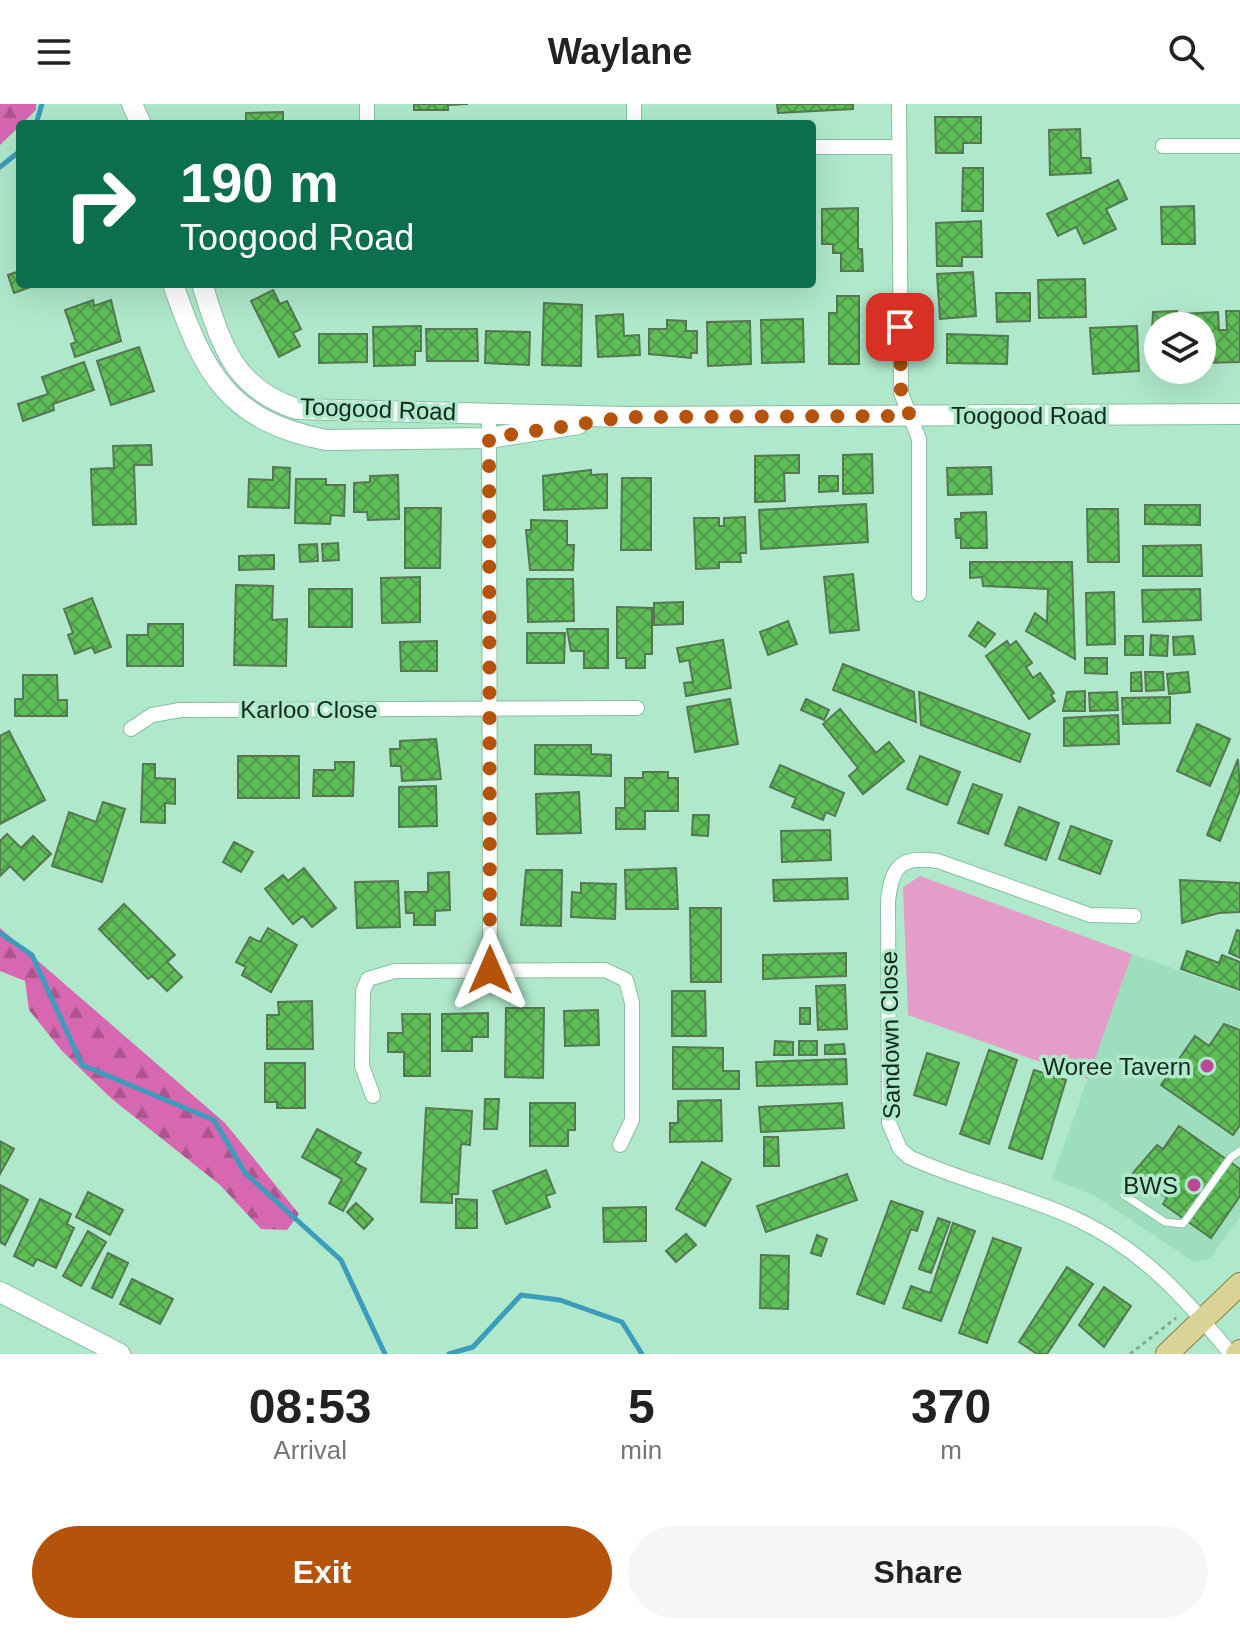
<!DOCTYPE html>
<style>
:root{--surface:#fff;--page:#f6f6f6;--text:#222;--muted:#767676;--accent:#b45309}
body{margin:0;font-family:Helvetica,sans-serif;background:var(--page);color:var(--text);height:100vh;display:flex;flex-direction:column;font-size:30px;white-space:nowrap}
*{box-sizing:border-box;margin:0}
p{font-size:26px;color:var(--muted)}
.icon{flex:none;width:44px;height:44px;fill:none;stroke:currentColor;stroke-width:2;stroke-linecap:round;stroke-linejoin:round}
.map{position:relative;height:1250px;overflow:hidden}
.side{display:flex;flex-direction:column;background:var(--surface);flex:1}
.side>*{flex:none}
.top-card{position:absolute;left:16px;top:16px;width:800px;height:168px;border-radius:8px;box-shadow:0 8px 32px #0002;background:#0b6e4f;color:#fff;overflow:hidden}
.fabs{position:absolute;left:1144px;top:208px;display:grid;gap:16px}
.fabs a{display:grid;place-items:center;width:72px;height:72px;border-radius:50%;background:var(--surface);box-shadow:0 8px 32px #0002;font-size:40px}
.pin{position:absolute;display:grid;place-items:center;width:68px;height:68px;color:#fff;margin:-34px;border-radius:16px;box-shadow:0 4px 12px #0006}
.me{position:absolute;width:88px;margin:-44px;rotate:0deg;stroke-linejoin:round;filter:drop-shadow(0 0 6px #0008)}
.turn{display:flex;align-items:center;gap:28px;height:168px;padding:0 32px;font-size:36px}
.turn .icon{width:104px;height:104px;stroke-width:2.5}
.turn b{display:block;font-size:56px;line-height:68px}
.eta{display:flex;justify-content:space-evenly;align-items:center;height:136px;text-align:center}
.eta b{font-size:48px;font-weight:700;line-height:56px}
.cta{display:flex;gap:16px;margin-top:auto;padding:16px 32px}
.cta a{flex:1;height:92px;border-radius:48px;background:var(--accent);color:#fff;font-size:32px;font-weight:700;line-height:92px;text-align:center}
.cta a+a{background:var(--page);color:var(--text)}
header{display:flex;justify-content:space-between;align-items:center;height:104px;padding:0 32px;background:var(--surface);font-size:36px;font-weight:700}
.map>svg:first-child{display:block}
</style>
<header><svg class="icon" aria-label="menu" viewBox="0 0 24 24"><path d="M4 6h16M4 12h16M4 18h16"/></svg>Waylane<svg class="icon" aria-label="search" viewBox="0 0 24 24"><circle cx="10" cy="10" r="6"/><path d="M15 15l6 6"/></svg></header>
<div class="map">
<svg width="1240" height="1250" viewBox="0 0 1240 1250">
<defs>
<pattern id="forest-firs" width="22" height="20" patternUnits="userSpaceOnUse" patternTransform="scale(2)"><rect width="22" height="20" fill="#d867b2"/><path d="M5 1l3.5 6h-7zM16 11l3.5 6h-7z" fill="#ae5590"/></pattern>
<pattern id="building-cross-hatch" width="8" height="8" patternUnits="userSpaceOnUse" patternTransform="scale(2)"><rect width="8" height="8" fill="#60be59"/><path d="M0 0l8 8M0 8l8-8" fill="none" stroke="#4e9a49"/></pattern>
</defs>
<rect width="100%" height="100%" fill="#afe8cb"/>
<path fill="#9ddebd" d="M1132,850L1240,888V1112L1210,1155L1194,1158L1095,1092L1052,1075Z"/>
<path fill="#e49dc9" d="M920,772L1132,850L1088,975L908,911L903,783Z"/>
<path fill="url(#forest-firs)" d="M0,0H36V6L0,41Z
M0,824L225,1019L299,1110L287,1126L261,1125L220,1081L112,995L62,947L29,906L25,877L0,867Z"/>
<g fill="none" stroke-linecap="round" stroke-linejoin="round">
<path stroke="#3b9cbb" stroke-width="5" d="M36,20L42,0
M0,63L20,47
M0,829L32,851L82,961L214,1016L245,1069L341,1156L385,1250
M449,1250L473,1243L521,1191L560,1196L622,1218L642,1250"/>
</g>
<path fill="url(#building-cross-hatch)" stroke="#557852" stroke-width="2" d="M414,0H468L448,1V6H414Z
M777,0H853V5L778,9Z
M283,8V20H246V9Z
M935,13H981V39H963V49H936Z
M1080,25L1081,54H1090L1091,69L1050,71L1049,26Z
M963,64H983V107H962Z
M1118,76L1127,95L1106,105L1116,125L1084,140L1076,123L1058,132L1047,110Z
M1194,102L1195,140H1162L1161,103Z
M858,104V145H862L863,167H841V149H833V140H822V105Z
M981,117L982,153H962V162H937L936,119Z
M20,167V180H39L14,189L8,171Z
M973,168L976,212L940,215L937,170Z
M1085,175L1086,213L1039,214L1038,176Z
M273,186L280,200L287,197L301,225L293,229L300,242L279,253L251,197Z
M996,189H1030V217L997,218Z
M837,192H859V260H829V209H837Z
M93,196L94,202L111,196L121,237L75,253L71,240L76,238L65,206Z
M544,199L582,201L581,262L542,261Z
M1177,207L1178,222H1158V261L1150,262L1153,208Z
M1226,207H1240V258L1202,259V222H1183L1182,210L1218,208L1219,226H1227Z
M623,210L624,232L639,231L640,251L598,253L596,212Z
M803,215L804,258L762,259L761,216Z
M667,216L686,217V227H697V249H691V254L649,250V225H667Z
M750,217L751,260L708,262L707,218Z
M421,222V247H415V261L374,262L373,223Z
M1137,222L1139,267L1093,270L1090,224Z
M426,225H477L478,257H427Z
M486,227L530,228L529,261L485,259Z
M319,230H367V258L319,259Z
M947,230L1008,232L1007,260L947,259Z
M139,243L154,287L111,301L97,257Z
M84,258L94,286L53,300L54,306L23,317L18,300L48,290L42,273Z
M151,341L152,361H134L136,420L93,421L91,365L114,364L113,342Z
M872,350L873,389L843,390V351Z
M799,351V369H784L785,397L755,398V352Z
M273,363L290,364L289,404L248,403L249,375L273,376Z
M991,363L992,390L948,391L947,364Z
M591,366V371L607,370V404L544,406L543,372Z
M398,371L399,415L368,416L367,408H354V379L370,378V372Z
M819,372H838V387L819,388Z
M622,374H651V446H621Z
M296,375H326V381H345L344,412L331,411L330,420L295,419Z
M866,400L868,438L761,445L759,406Z
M1145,401H1200V421L1145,420Z
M405,404H441L440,464H405Z
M1087,405H1118L1119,458H1088Z
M986,408L987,444H961V434H956L955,415H961V409Z
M745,413L746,449H740L741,458H719V464L696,465L694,414H719V422H724V414Z
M531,416L567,417V441H574L573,466H530L526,426H531Z
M338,439L339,456L323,457L322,440Z
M317,440L318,457L300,458L299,441Z
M1201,441L1202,472H1143V442Z
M274,451V465L239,466V452Z
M970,458H1072L1075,555L1026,527L1035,509L1047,518L1048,485L983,482L982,473L970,474Z
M853,470L859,526L830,529L824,473Z
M420,473V518L382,519L381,474Z
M527,475H573L574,517L528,518Z
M236,481L273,482L272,516L287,515L286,562L234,561Z
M309,485H352V523H309Z
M1200,485L1201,516L1143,518L1142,486Z
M1114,488L1115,540L1087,541L1086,489Z
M92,494L111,543L95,549L92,543L75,550L68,531L73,529L64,505Z
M683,498V520L654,521V499Z
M617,503L652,504V550H645V564H626V554H617Z
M788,517L797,540L768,551L760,528Z
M978,518L995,530L985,543L969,532Z
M148,520H183V562H127V531H148Z
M567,525H608V564H584V547H571Z
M527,529H565L564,559H527Z
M1151,531L1168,532L1167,552L1150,551Z
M1125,532H1143V551H1125Z
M1193,532L1195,550L1174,551L1173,533Z
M723,536L731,584L686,592L684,579L693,578L689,556L680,558L677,544Z
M437,537V567H401L400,538Z
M1007,537L1010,542L1016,537L1032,559L1026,563L1033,574L1040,569L1054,589L1051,591L1055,597L1029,615L986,552Z
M1085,554H1107V570L1085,569Z
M843,560L914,588L916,618L833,586Z
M1141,568L1142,587H1131V569Z
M1145,568H1163L1164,586L1146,587Z
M1188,568L1190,588L1169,590L1167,570Z
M23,571H57L58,596H67V612H15V595H23Z
M1085,587V607H1063L1067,588Z
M919,588L1030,630L1020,658L921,621Z
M1117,588L1118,606L1090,607L1089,589Z
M1170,593V619L1123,620L1122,594Z
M730,595L738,640L695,648L687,603Z
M806,595L829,606L824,616L801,606Z
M840,605L876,649L889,638L904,657L863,690L849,672L858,664L823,620Z
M1118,611L1119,640L1064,642V614Z
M1197,620L1230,635L1210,682L1177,667Z
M9,627L45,696L0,720V632Z
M436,635L441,675L402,677L401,662H391L390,645H400V637Z
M535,641H591V650L611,651V672L535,670Z
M238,652H299V694H238Z
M920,652L960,668L947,701L907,685Z
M1238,655L1240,686L1220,737L1207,731Z
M335,658H354L353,692H313L314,666H335Z
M143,660H155V674L175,675V700L165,699V719L141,718Z
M780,661L844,689L835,712L826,708L823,716L792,703L796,694L770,683Z
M643,668H668V674H678V707H645V725H616V704H625V674H643Z
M973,680L1002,691L988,730L958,719Z
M436,682L437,722L399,723V683Z
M579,688L581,729L537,730L536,690Z
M103,698L125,705L102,778L52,762L69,708L96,718Z
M1019,703L1059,719L1046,756L1005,741Z
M693,711H709L708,732L692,731Z
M1071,722L1112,737L1100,770L1059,755Z
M830,726L831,756L782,758L781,727Z
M7,730L21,744L33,732L51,750L24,776L10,762L0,772V737Z
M234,738L253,748L241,768L223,758Z
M304,764L336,804L312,823L303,812L293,820L265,785L283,771L288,777Z
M676,764L678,805H626L625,766Z
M526,766H562L561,822L521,821Z
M449,768L450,806L435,807V821H414V809H406L405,788H428V769Z
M847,774L848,795L774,797L773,776Z
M1180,776L1240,779V808L1219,809L1182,819Z
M398,777L400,823L357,824L355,778Z
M581,779L616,780L615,815L571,813L572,788L581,789Z
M124,800L175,851L167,858L182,873L167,887L152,872L148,875L99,825Z
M690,804H721V878H691Z
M268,824L297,841L271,888L242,871L246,863L236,858L250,833L260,838Z
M1237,826L1240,827V854L1229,849Z
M1187,847L1219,859L1222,851L1240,858V886L1181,865Z
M846,849V872L763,875V851Z
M845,881L847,925L818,926L816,882Z
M672,887H705L706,932H672Z
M312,897L313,945H267V911H279L278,898Z
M506,904H544L543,974L505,973Z
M800,904H810V920H800Z
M598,906L599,941L565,942L564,907Z
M488,909V933H472V947H442V910Z
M402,910H430V972H404V948H388V929H403Z
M1224,920L1240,926V1021L1233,1031L1161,981L1195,932L1209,942Z
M775,937L793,938V951H774Z
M799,937H817V951H799Z
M844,940L845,950H825V941Z
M673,943L723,944V967H739V985H673Z
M989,946L1017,956L989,1040L960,1030Z
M927,949L959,959L946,1001L914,991Z
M846,955L847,980L757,982L756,958Z
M265,959H305V1004H277V998H265Z
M1034,966L1066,976L1042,1055L1009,1044Z
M485,995H499L497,1025H484Z
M721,996L722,1037L670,1038V1019H678V997Z
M530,999H575V1026H568V1042H530Z
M842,999L844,1024L761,1028L759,1003Z
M426,1004L472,1007L470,1041L461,1040L458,1090H452V1099L421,1098Z
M1179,1022L1240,1065V1092L1211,1134L1163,1100L1167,1094L1132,1070L1157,1041L1163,1045Z
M317,1025L361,1049L355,1059L366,1065L343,1107L329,1099L342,1075L302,1053Z
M764,1033H778L779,1062H764Z
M0,1037L14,1045L0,1070Z
M702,1058L731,1075L705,1122L676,1105Z
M546,1066L555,1089L546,1092L550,1103L506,1120L493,1087Z
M847,1070L857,1096L766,1128L757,1102Z
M0,1081L28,1096L5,1141L0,1138Z
M88,1088L123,1106L110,1131L76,1113Z
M40,1095L71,1110L67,1120L74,1124L56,1164L37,1155L33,1162L14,1152Z
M456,1095L477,1096V1124H456Z
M891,1097L923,1108L917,1127L911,1125L884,1200L857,1190Z
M356,1099L373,1115L364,1125L347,1108Z
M646,1103V1137L604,1138L603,1104Z
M938,1114L950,1118L931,1169L919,1165Z
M953,1119L975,1127L941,1217L903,1204L911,1182L930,1189Z
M88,1127L106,1138L81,1182L63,1172Z
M686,1130L696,1141L676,1158L666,1147Z
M817,1131L827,1135L821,1152L811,1149Z
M993,1134L1021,1144L987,1239L959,1229Z
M108,1149L128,1159L112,1194L92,1184Z
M761,1151L789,1152L788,1205L760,1204Z
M1067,1163L1093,1180L1047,1250H1037L1019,1238Z
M132,1175L173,1195L160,1220L120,1200Z
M1104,1183L1131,1202L1104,1243L1079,1221Z"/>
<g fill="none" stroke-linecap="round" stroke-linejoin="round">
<g stroke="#88bfa3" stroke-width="9">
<path id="lane" d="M1124,1091L1165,1118L1183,1120L1231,1053L1240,1047"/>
</g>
<g stroke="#88bfa3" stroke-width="16">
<path id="street" d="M634,0V20
M899,0L901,289L919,335V490
M367,20V0
M1163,42H1240
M812,43H899
M489,308L490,866
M131,625L152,611L180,606L637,604
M1134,812L1090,811L938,757C901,752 892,761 888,797L889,1019L900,1045L909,1053C963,1078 1022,1090 1076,1115C1143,1146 1185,1194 1231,1250
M373,992L362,962L363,887L368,875L395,867L605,866L626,876L632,899V1016L620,1041"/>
</g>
<g stroke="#88bfa3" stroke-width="22">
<path id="secondary" d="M132,0L141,20
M173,180C203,267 227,317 326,336L489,334L578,320
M202,180C221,239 232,284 297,305L626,313L1240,310
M0,1188L120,1250"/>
</g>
<g stroke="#84843f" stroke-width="24">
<path id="primary" d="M1167,1250L1240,1180
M1237,1250L1240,1247"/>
</g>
<path stroke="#7ba992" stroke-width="3" stroke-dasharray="4 4" stroke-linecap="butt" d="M1130,1250L1176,1214"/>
<use href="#lane" stroke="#fff" stroke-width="7"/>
<use href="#street" stroke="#fff" stroke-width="14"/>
<use href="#secondary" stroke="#fff" stroke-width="20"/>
<use href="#primary" stroke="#dad397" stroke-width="22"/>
</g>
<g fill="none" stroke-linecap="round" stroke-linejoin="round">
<path stroke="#b45309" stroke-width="14" stroke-dasharray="0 25.2" d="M490,866L489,334L626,313L910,312L901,289L900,223"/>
</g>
<g fill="#bf4599" stroke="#afe8cb" stroke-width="3">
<circle cx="1207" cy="962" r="8"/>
<circle cx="1194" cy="1081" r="8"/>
</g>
<g text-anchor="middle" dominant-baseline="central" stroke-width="7" stroke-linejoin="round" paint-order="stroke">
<g font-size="24" fill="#11281d" stroke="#afe8cb">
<text transform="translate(378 305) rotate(2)">Toogood Road</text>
<text x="1029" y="311">Toogood Road</text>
<text x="309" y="605">Karloo Close</text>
<text transform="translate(890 931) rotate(-91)">Sandown Close</text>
</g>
<g font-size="24" fill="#11281d" stroke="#afe8cb" text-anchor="end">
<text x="1191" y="962">Woree Tavern</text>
<text x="1178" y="1081">BWS</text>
</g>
</g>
</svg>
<div class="fabs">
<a><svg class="icon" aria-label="layers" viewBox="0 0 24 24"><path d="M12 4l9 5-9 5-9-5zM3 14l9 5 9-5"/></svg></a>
</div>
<div class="pin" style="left:900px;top:223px;background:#d93025"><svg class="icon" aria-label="arrive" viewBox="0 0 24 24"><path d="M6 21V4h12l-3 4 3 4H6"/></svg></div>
<svg class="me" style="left:490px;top:866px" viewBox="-20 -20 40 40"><path d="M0-17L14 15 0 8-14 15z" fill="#b45309" stroke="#fff" stroke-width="4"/></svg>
<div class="top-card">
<div class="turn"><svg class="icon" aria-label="right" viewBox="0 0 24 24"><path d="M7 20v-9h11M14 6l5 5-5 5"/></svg><div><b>190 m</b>Toogood Road</div></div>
</div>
</div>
<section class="side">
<div class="eta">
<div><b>08:53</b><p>Arrival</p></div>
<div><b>5</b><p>min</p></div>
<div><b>370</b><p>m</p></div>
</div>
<div class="cta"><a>Exit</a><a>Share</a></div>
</section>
